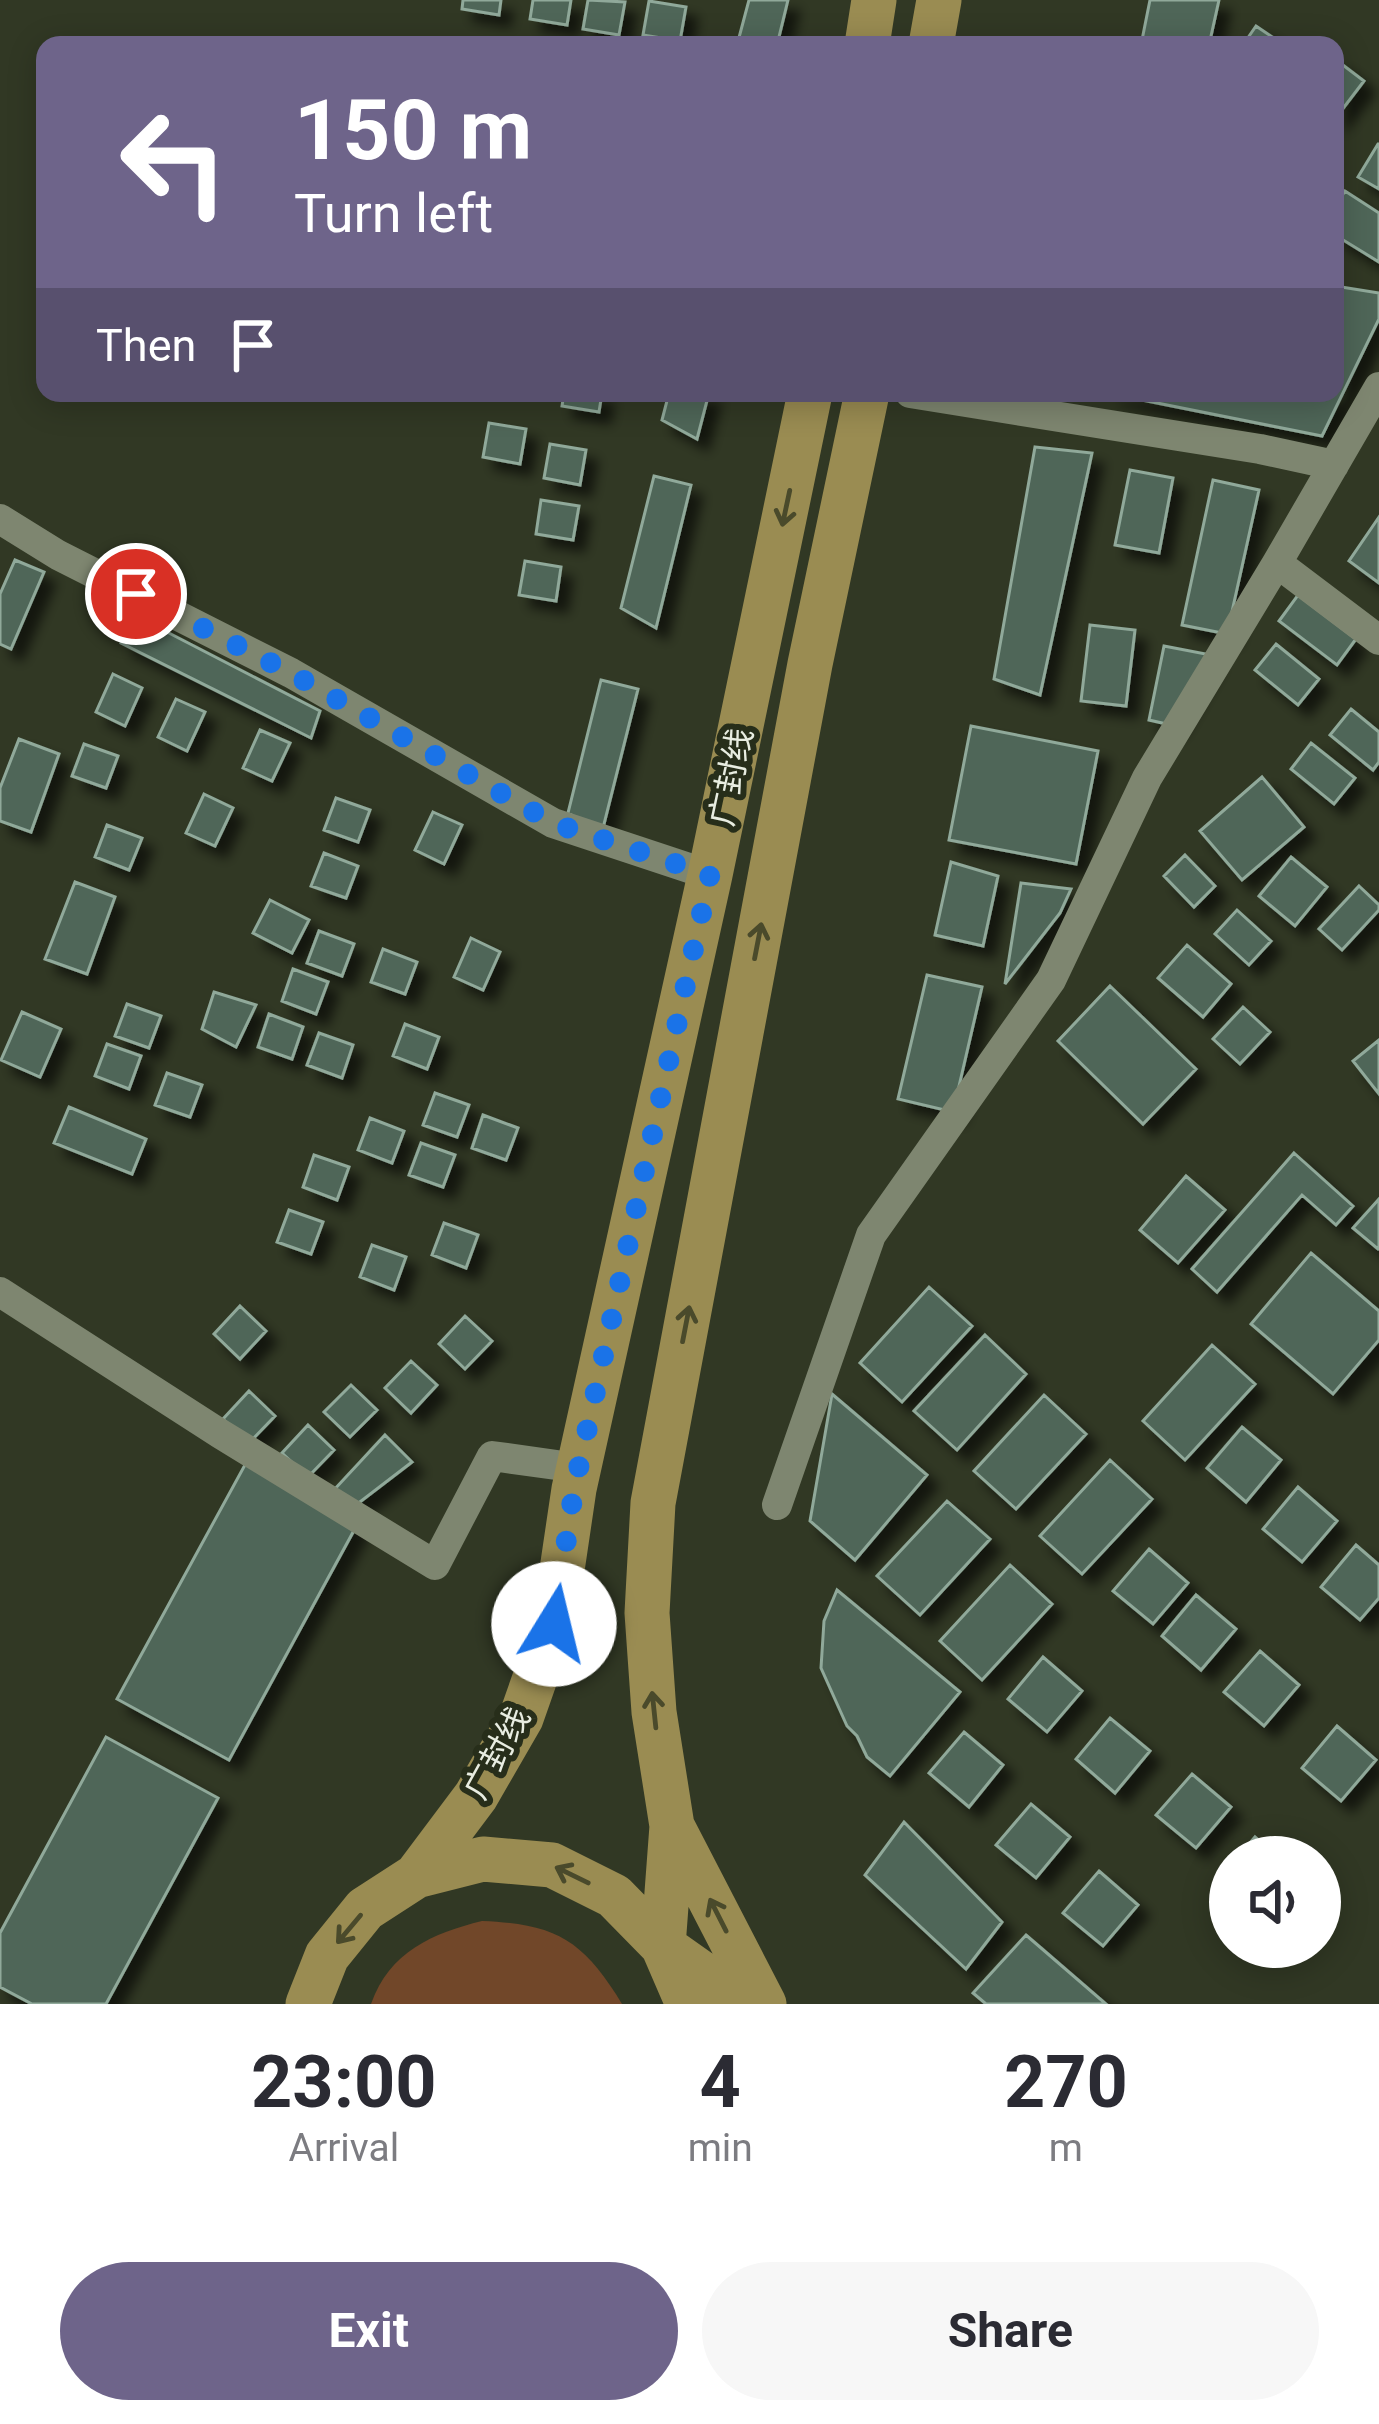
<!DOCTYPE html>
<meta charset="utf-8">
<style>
:root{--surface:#fff;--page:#f7f7f7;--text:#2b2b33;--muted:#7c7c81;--accent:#6e648a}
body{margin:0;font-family:Roboto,"Noto Sans SC",sans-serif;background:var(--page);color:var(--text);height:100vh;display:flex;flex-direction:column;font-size:45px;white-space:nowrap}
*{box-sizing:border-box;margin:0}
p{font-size:39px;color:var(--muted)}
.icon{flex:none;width:66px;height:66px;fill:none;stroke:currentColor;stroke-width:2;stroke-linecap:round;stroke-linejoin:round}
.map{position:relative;height:2004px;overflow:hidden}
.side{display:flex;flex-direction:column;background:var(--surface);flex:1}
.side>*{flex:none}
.top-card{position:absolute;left:36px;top:36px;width:1308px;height:366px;border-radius:24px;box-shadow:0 6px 30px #0003;background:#6e648a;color:#fff;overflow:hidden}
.tools{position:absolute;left:1209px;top:1836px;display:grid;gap:24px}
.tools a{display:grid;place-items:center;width:132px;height:132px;border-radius:50%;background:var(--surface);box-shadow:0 6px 30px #0003;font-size:60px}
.pin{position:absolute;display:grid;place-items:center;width:102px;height:102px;color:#fff;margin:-51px;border:6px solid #fff;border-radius:50%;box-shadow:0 3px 12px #0007}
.me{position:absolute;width:132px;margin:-66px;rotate:9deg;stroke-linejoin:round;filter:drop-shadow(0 0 9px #0008)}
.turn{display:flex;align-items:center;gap:42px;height:252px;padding:0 60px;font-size:54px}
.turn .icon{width:156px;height:156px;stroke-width:2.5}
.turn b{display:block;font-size:84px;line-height:102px}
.then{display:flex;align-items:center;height:114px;padding:0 60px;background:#0003;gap:24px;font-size:45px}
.eta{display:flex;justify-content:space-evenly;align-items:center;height:204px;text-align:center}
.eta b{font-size:72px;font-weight:700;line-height:84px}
.cta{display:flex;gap:24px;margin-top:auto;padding:24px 60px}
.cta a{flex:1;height:138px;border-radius:72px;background:var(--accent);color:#fff;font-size:48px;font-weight:700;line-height:138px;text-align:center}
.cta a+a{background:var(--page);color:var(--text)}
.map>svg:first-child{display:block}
</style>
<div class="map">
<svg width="1379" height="2004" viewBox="0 0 1379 2004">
<defs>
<filter id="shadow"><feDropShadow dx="11" dy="11" stdDeviation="6" flood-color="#0009"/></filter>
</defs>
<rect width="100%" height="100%" fill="#313824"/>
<path fill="#714729" d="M482,1921C556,1924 583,1940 622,2004H371C389,1952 433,1933 482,1921Z"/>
<path fill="#4f6659" stroke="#90a99a" stroke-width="3" filter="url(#shadow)" d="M463,0H501L499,15L462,9Z
M533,0H571L567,25L530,19Z
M588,0L625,2L619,35L583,29Z
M749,0H788L777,45H737Z
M1150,0H1219L1209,45H1141Z
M649,1L686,7L680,41L643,35Z
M1256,26L1284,45H1243Z
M1335,59L1364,81L1335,119Z
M1378,144H1379V189L1358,177Z
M1345,191L1379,213V262L1335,235V207Z
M1335,286L1379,293V319L1322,436L1107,393H1335Z
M564,393H602L599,412L562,406Z
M669,393H709L697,439L662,420Z
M489,423L526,429L520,464L483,457Z
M550,444L586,450L580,485L544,478Z
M1035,447L1092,453L1040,695L994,679Z
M1130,470L1173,478L1159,553L1115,545Z
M654,476L691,485L656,628L621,608Z
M1213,480L1259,490L1227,634L1182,625Z
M541,500L579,506L573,540L536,534Z
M1379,517V583L1349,561Z
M15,560L44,572L11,649L0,644V594Z
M525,561L561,567L556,601L519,595Z
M1298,595L1356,639L1337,665L1279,621Z
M134,615L320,711L311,738L121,643Z
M1090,625L1135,630L1126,706L1081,701Z
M1276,644L1319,679L1298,705L1255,670Z
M1164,646L1211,655L1171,725L1149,720Z
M113,674L142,688L125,726L96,712Z
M601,680L638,689L602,832L568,813Z
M176,699L205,712L187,751L158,737Z
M1351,709L1379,732V762L1373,770L1330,735Z
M971,726L1098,751L1076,864L949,840Z
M260,730L290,743L272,781L243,768Z
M19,739L59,754L31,832L0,821V788Z
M1311,743L1355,778L1334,804L1291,769Z
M84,744L118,756L106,788L72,776Z
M1262,777L1304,827L1242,880L1200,831Z
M204,794L233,808L215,846L186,833Z
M336,798L370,810L358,842L324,830Z
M433,812L462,825L444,864L415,850Z
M107,825L142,838L129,870L95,857Z
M324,853L358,866L346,898L311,886Z
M1185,855L1215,886L1194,907L1164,876Z
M1291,857L1327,887L1295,926L1259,896Z
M951,862L998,876L983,946L935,935Z
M75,882L115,897L87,974L45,959Z
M1021,883L1071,889L1060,913L1005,984Z
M1359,886L1379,905V910L1342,950L1319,929Z
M270,900L309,920L292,953L253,933Z
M1237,910L1271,941L1249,965L1215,934Z
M319,931L354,944L342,976L307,963Z
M471,938L500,952L483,990L454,977Z
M1187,945L1231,984L1203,1017L1158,978Z
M383,949L417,962L405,994L371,982Z
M293,969L328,982L316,1014L282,1001Z
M927,975L982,987L953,1112L898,1099Z
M1110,986L1196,1069L1143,1124L1058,1041Z
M214,992L256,1005L236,1047L202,1029Z
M127,1004L161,1016L149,1048L115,1036Z
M1243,1007L1270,1032L1240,1064L1213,1039Z
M22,1012L61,1029L40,1077L1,1060Z
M269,1014L303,1027L292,1059L258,1047Z
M405,1024L439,1037L427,1069L393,1056Z
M319,1033L353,1045L342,1078L307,1065Z
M1379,1040V1094L1353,1061Z
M107,1044L141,1056L129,1089L95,1076Z
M167,1073L202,1085L190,1117L155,1105Z
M435,1093L469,1105L457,1137L423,1125Z
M69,1107L146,1139L132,1174L54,1143Z
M483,1115L518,1128L506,1160L472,1148Z
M370,1118L404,1131L392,1163L358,1150Z
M421,1143L455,1155L443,1187L409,1175Z
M1294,1153L1353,1206L1336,1225L1302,1195L1217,1292L1192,1269Z
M314,1155L349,1167L337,1200L303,1187Z
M1186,1176L1225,1210L1178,1263L1140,1230Z
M1379,1199V1248L1378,1249L1353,1228Z
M289,1210L323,1222L311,1254L277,1242Z
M444,1223L478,1235L466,1268L432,1255Z
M372,1245L406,1257L394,1290L360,1277Z
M1311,1253L1379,1311V1340L1333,1394L1251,1324Z
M929,1287L972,1326L902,1402L860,1363Z
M240,1306L266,1331L240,1359L214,1334Z
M465,1316L492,1341L465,1369L439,1344Z
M985,1335L1026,1374L957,1450L914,1411Z
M1212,1345L1255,1384L1185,1460L1143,1421Z
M411,1361L437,1385L411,1413L385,1388Z
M351,1385L377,1410L350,1437L324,1412Z
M249,1391L275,1416L249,1443L223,1419Z
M832,1394L927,1475L855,1560L810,1521Z
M1044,1395L1086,1434L1016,1509L974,1471Z
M308,1425L334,1450L308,1477L282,1453Z
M1242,1427L1281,1460L1246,1502L1207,1468Z
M385,1435L412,1462L356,1505L332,1492Z
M1110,1460L1152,1499L1082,1574L1040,1536Z
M246,1463L358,1523L229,1760L117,1699Z
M1298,1487L1337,1521L1302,1562L1263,1529Z
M947,1501L990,1539L920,1615L877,1576Z
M1356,1545L1379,1565V1598L1360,1620L1321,1587Z
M1149,1549L1188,1583L1153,1624L1113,1591Z
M1010,1565L1052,1604L982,1680L940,1641Z
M837,1590L960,1692L890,1776L867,1757L857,1736L847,1726L821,1668L824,1621Z
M1196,1595L1236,1629L1201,1670L1162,1636Z
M1260,1651L1299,1685L1264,1726L1224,1692Z
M1043,1657L1082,1691L1047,1732L1008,1699Z
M1110,1718L1150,1751L1115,1793L1076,1759Z
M1337,1726L1376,1760L1341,1801L1302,1768Z
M964,1732L1003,1765L969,1807L929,1773Z
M106,1737L218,1798L106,2004H32L0,1987V1933Z
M1192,1774L1231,1807L1196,1848L1156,1815Z
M1031,1804L1070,1837L1036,1878L996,1845Z
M904,1822L1002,1922L966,1969L865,1875Z
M1255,1837L1278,1857H1238Z
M1099,1871L1138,1905L1103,1946L1063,1913Z
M1026,1935L1106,2004H986L973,1993Z"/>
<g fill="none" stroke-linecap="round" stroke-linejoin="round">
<path stroke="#7e8670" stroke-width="30" d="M910,393L1260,449L1334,465
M0,519L58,555L291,673L553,823L710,875
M1277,563L1379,640
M0,1292L219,1433L435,1565L492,1456L578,1468
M777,1505L871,1235L1051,980L1147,778L1277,563L1379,387"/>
<path stroke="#9a8c52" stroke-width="45" d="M867,45L874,0
M931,45L939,0
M672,1826L764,2004
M416,1876L483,1859L552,1865L614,1896L663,1946L745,2004
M308,2004L327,1956L365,1909L416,1876L476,1796L521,1718L554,1624L574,1489L710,875L810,393
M688,2004L663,1946L672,1826L654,1712L647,1613L653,1503L810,664L867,393"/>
</g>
<defs><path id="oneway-shaft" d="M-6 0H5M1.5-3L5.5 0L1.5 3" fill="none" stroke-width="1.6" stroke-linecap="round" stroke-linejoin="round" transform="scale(3)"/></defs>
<g stroke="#4a4a2b">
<use href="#oneway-shaft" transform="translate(786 508) rotate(102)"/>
<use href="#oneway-shaft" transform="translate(758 941) rotate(-79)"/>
<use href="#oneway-shaft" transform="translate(686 1324) rotate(-79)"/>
<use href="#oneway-shaft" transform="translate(654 1710) rotate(-96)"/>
<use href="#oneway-shaft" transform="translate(572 1875) rotate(-154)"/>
<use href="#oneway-shaft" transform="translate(718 1915) rotate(-117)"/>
<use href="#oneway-shaft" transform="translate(349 1929) rotate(130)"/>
</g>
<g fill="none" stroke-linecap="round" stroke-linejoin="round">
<path stroke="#1a73e8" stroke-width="21" stroke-dasharray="0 37.8" d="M136,594L291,673L553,823L710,875L574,1489L554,1624"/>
</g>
<g text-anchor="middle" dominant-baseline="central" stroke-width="12" stroke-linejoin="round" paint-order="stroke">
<g font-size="33" fill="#e8ede1" stroke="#272e1a">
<text transform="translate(731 777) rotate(-78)">广封线</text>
<text transform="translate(497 1753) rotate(-61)">广封线</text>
</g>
</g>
</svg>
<div class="tools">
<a><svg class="icon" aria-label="sound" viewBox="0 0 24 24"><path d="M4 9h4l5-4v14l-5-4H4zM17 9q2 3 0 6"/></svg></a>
</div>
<div class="pin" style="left:136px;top:594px;background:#d93025"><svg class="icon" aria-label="arrive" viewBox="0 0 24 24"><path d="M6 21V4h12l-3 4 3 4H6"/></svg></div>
<svg class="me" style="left:554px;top:1624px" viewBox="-20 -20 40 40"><circle r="19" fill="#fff"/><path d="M0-13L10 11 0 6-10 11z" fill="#1a73e8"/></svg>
<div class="top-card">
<div class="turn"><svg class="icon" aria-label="left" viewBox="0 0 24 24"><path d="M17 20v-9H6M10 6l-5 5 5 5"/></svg><div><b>150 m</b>Turn left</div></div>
<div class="then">Then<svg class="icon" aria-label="arrive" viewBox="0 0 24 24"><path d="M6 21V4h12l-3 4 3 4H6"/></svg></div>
</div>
</div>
<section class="side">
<div class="eta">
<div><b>23:00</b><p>Arrival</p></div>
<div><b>4</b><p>min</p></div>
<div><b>270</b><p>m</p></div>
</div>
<div class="cta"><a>Exit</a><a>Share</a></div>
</section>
